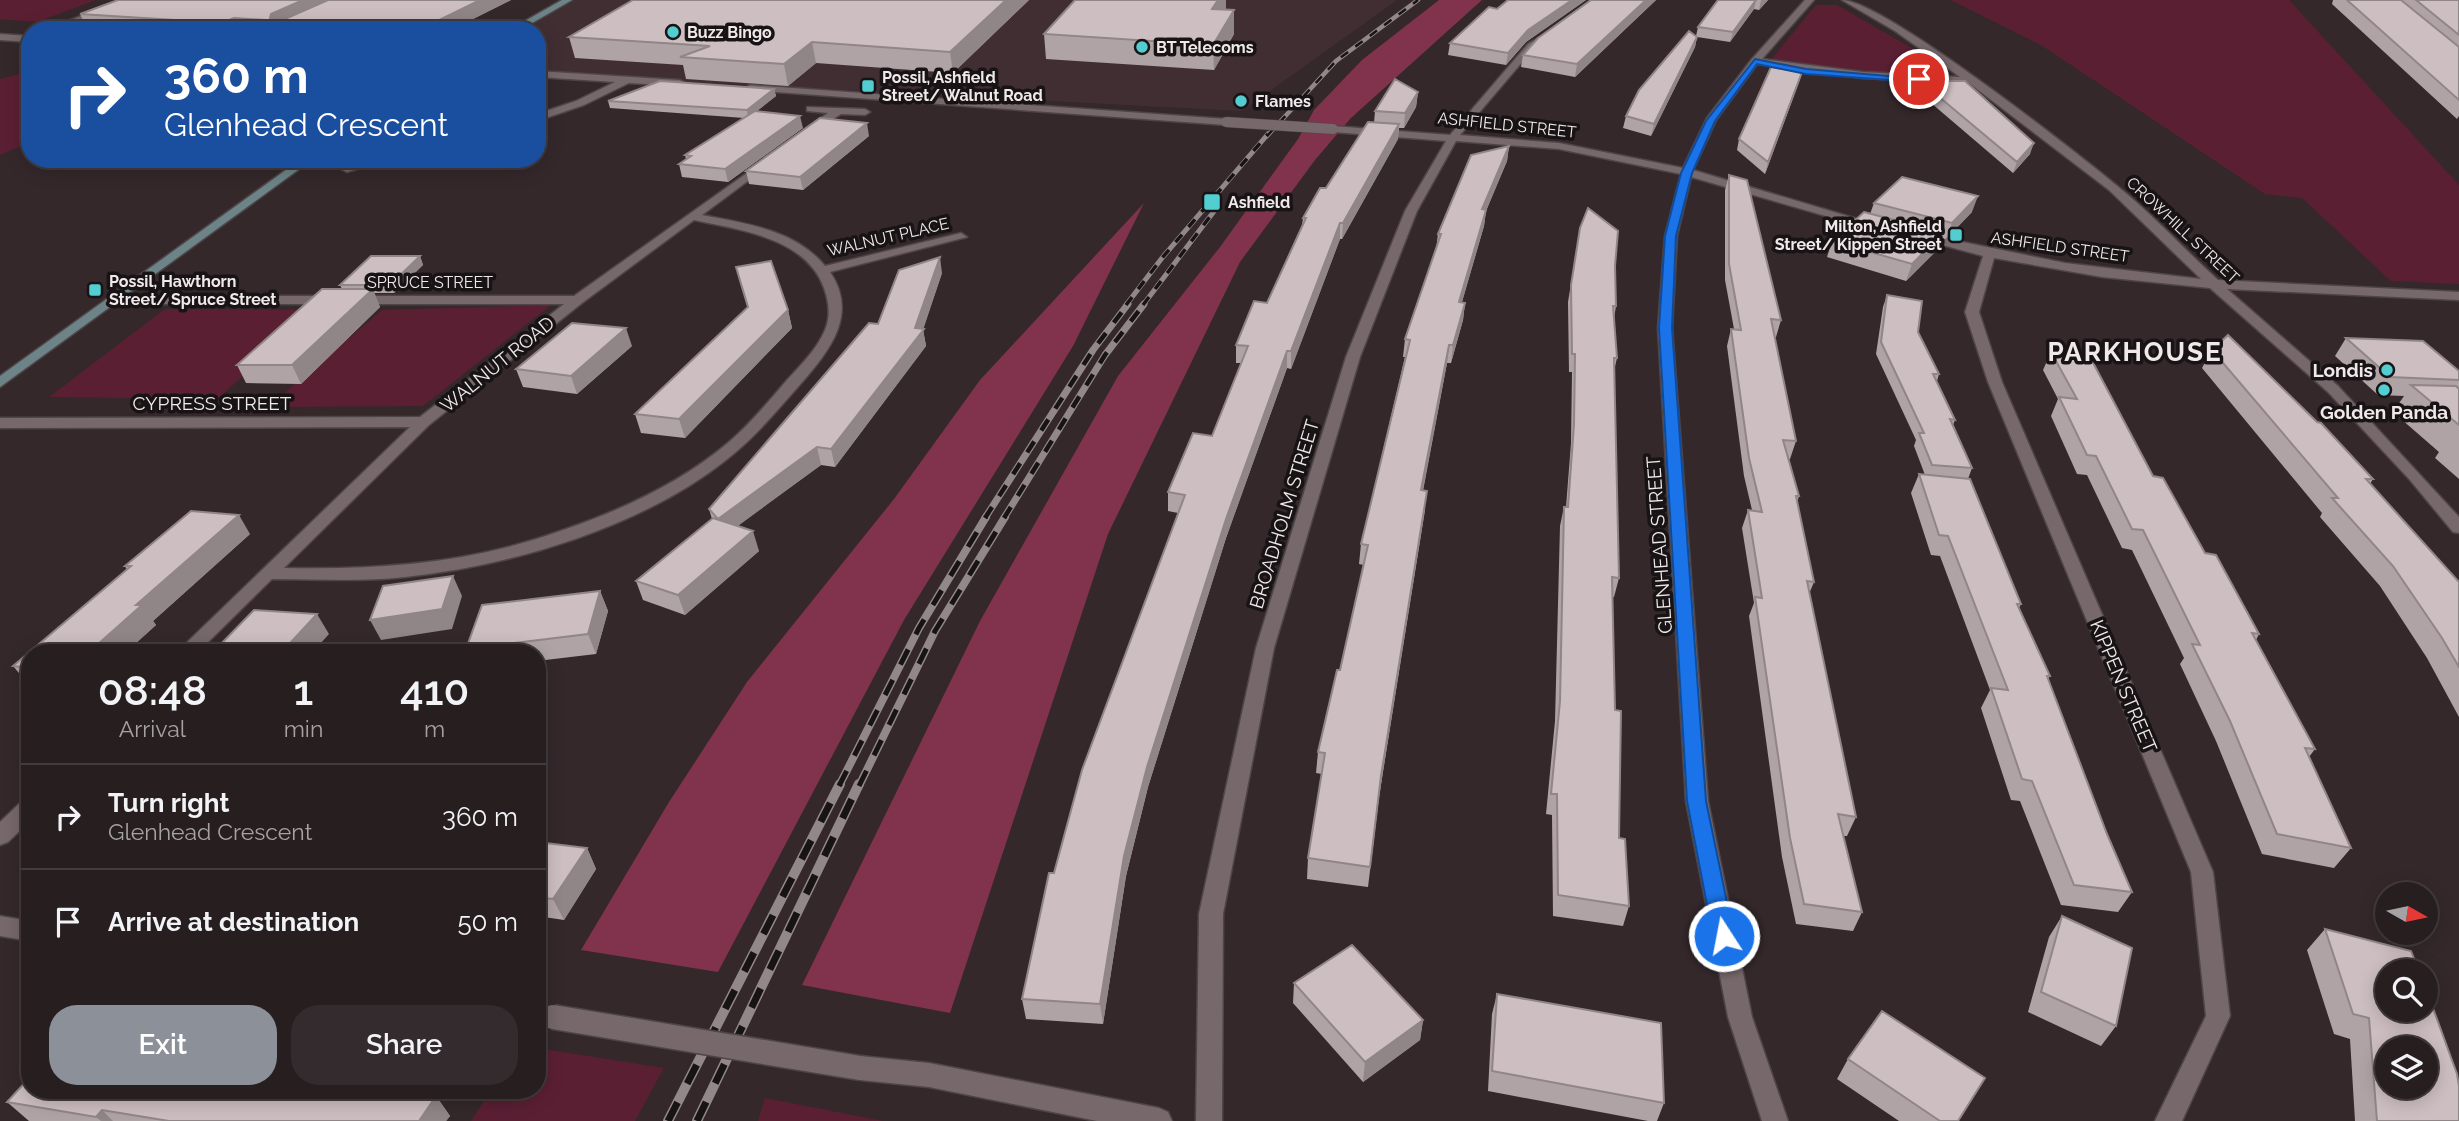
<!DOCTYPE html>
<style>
:root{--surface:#271e20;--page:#332b2d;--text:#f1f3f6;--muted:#a4a2a5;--line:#433c3e;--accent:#8c9099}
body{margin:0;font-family:Raleway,sans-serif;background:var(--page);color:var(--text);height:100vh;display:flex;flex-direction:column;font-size:26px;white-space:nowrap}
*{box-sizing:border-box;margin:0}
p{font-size:23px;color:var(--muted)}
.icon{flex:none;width:38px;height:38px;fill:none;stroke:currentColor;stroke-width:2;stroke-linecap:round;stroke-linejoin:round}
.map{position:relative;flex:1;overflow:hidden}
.panel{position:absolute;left:21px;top:644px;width:525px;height:455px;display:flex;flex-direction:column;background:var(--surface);border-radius:28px;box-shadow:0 4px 18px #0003,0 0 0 2px var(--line)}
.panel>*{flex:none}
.hud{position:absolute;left:21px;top:21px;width:525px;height:147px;border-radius:28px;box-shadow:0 4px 18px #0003,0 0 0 2px var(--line);background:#1a4fa0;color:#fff;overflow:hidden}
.needle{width:46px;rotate:99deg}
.controls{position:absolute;left:2375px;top:882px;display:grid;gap:14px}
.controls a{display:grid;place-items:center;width:63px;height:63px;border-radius:50%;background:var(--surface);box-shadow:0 4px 18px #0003,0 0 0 2px var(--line);font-size:35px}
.pin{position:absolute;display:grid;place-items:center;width:60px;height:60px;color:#fff;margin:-30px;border:4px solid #fff;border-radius:50%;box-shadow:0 2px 7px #0007}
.me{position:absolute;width:77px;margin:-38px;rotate:349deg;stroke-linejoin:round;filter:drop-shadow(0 0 5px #0008)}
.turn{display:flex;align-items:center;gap:24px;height:147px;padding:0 28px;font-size:32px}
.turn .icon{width:91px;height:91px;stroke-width:2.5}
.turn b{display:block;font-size:49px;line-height:60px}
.eta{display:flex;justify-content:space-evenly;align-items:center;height:119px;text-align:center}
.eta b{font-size:42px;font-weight:600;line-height:49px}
.cta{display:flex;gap:14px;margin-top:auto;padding:14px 28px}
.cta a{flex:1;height:80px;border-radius:28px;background:var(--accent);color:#fff;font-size:28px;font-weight:600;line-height:80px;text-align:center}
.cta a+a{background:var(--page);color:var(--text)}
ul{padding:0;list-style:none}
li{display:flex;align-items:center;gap:21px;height:105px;padding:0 28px;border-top:2px solid var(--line)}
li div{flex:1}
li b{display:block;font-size:26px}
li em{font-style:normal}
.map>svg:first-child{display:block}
</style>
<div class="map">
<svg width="2459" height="1121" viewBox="0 0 2459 1121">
<rect width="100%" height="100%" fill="#34282b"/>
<path fill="#412e33" d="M568,0H1397L1242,111L537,74V30H513Z"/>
<path fill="#5b1f34" d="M0,0H96L37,22L0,19Z
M1951,0H2289L2459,185V284L2391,281L2302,198L2265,194L2041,45Z
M1816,5H1837L1934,61L1951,77H1895L1769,62Z
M30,71V142L0,155V79Z
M551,305L423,406L268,407L382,310Z
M165,309L318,310L217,399L49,397Z
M537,1048L664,1068L635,1121H471L491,1090H537Z
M765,1098L883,1121H758Z"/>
<path fill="#81324d" d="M1439,0H1482L1351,118L1315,160L1240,262L1108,534L950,1013L802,985L980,621L1118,376L1220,247L1298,139L1314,110L1362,60Z
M1144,203L1073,346L904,620L718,972L581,950L669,802L747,682L894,499L980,380Z"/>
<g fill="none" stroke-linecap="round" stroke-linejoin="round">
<g stroke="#4e4547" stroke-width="3">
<path id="street" d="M122,0H134L58,30H45Z
M1805,0H1814L1762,59L1863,72L1960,77L1895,31L1842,0C1882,0 2075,151 2116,185C2152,214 2184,249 2218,280L2459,292V300L2227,289L2338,386L2459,517V533L2453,532L2410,480L2328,392L2210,288L2102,277L1994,258L1979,312L2002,382L2213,872L2230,1016L2182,1121H2155L2206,1016L2191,872L1988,382L1965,312L1983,256L1913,237L1919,233L2065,263L2201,279L2109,190L1969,83L1863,78L1757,64L1716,120L1693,170L1881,226L1871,229L1691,177L1677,236L1672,328L1708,801L1752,1017L1788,1121H1762L1728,1017L1686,801L1658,328L1665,236L1681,174L1559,149L1456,141L1417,211L1360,357L1274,648L1223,914L1222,1121H1196L1199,914L1256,648L1346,357L1405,211L1446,141L1333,132L1328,129L1333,126L1450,135L1528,44L1540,37L1543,38V42L1534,48L1460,135L1559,143L1683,168L1707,118L1752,59Z
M0,34L30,36V42L0,40Z
M537,71L680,80L685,83L680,86L629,83L584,105L537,121V114L576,101L615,82L537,77Z
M750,85L1226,119L1231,122L1226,125L747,90L745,88Z
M807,107L865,109L870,112L865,115L841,114L809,134L804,131L805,129L828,113L807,111Z
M371,159H390L347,172L341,169Z
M764,161L768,162V166L702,215C744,223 796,230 825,266L961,233L967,237L830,272C858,313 831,349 804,380C779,408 756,437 726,460C642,527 511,566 405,577C361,582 317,579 272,579L197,653H176L410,427L0,428V418L420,417L564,304H115L108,300L115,296H574ZM694,220C741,230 806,238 824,288C829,302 831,316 825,330C817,349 801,365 787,380C769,401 750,424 729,442C682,482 624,509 566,529C474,563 381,570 284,568L429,425L582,303Z
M30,799V821L8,842L0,845V822L22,801Z
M0,916L30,921V941L0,936Z
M860,1056L929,1063L1159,1108L1168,1112L1172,1121H1097L929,1087L860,1080L851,1076L847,1068L851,1060Z"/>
</g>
<g stroke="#4e4547" stroke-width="3">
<path id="secondary" d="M562,0H572L520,30H509Z
M301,159H313L0,387V376Z"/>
</g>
<use href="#street" fill="#76686b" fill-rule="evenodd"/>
<use href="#secondary" fill="#6c8487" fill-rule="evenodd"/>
<g stroke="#92888a" stroke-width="4.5">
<path id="rail-far4" d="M1267,136L1336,61L1418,0"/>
</g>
<g stroke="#92888a" stroke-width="5">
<path id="rail-far3" d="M1126,305L1162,258L1268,134
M1143,305L1218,206"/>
</g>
<g stroke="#92888a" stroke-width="7">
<path id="rail-far2" d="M985,518L1093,350L1128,304
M1004,518L1105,355L1144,304"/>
</g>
<g stroke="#92888a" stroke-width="8">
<path id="rail-far1" d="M839,786L919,628L986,517
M859,786L935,631L1005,517"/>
</g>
<g stroke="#92888a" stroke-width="10">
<path id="rail" d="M668,1121L840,784
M697,1121L859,784"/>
</g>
<use href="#rail-far4" stroke="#181314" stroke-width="2.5" stroke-dasharray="9" stroke-linecap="butt"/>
<use href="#rail-far3" stroke="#181314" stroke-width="3.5" stroke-dasharray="10" stroke-linecap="butt"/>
<use href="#rail-far2" stroke="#181314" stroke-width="4.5" stroke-dasharray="13" stroke-linecap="butt"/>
<use href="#rail-far1" stroke="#181314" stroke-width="5" stroke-dasharray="17" stroke-linecap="butt"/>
<use href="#rail" stroke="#181314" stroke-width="7" stroke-dasharray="21" stroke-linecap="butt"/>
<g stroke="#4e4547" stroke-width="11" stroke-linecap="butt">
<path id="street-bridge-far1" d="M1226,122L1333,129"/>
</g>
<g stroke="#4e4547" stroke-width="27" stroke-linecap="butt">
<path id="street-bridge" d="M553,1017L860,1068"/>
</g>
<use href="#street-bridge-far1" stroke="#76686b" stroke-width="10"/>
<use href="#street-bridge" stroke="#76686b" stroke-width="24"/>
</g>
<path fill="#b0a3a6" d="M118,0H511L451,30H123L87,28L80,14Z
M1029,0L953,73L816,63L788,86L686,79L683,65L575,58L569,37Z
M1226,0V9L1234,34L1214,70L1046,59L1044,34Z
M1508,0H1586L1526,42L1506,65L1448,55L1450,43Z
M1591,0H1656L1575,77L1521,67L1523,55Z
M1718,0H1768L1759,10L1754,9L1730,42L1697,37L1695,47L1651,136L1623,128L1626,116L1696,36L1698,27Z
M2333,0H2459V116L2457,119L2332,4Z
M1802,72L1799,82L1765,174L1737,150L1739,139Z
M1920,81L2030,154L2013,173L1917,91Z
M774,89L776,96L757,111L803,128L728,182L682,177L679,164L686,159L685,155L744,118L610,108L608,101Z
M1418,92L1416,107L1404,128H1399L1398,139L1342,239H1340L1291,369L1287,368L1226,538L1148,787L1126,876L1103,1024L1026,1019L1022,999L1054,873L1178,513L1168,511V492L1212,436L1241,363H1236V345L1267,303L1302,225L1303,218L1374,123L1375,111Z
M869,136L803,190L749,184L746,171Z
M1509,146L1507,161L1486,211L1484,226L1462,302L1465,303L1463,320L1451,363H1447L1423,491L1425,510L1379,797L1368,887L1307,879L1308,858L1322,774L1316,773L1318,752L1340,670L1364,565L1359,564L1361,544L1405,357H1403L1405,339L1436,249L1438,234Z
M1729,175L1781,320L1776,337H1774L1796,441L1790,459H1789L1799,496L1797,503L1814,582L1809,594L1856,817L1847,836H1843L1862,912L1853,931L1796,924L1782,857L1749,616L1754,603L1742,528L1748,510H1752L1744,476L1727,346L1731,329H1734L1725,280V190Z
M1874,203L1972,212L1946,239L1941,238L1937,250L1906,281L1827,257L1832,241L1870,214Z
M1580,228L1615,266L1616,306L1614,318L1617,358L1614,371L1619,578L1614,597H1612L1615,710L1619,838L1629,906L1623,926L1553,916L1552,815L1546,814L1555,721L1560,526L1564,507H1566L1571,443L1572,372H1569L1568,302Z
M420,256L423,265L394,293H374L380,307L301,384L246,383L237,365L342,289L340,285Z
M736,267L788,310L792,328L685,438L641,433L635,414L748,308Z
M942,273L923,329L926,346L835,467L821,465L737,526L759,551L685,615L643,600L636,581L712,519L709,509L878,324Z
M1887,295L1918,332L1939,374L1937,381L1955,420L1953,425L1972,468L1968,479L2021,604L2019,608L2050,676L2048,679L2107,834L2132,892L2118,912L2061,905L2020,801L2011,800L1981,708L1990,690L1940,556L1931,555L1911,493L1919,474L1925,475L1914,446L1916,440L1876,354L1883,307Z
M2346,338L2459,371V479L2435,458L2439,452L2393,412L2404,396L2378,395L2335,356Z
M632,346L577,394L523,387L516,369Z
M2212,350L2373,479L2370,484L2459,582V717L2427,658L2380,586L2320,517L2322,513L2202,368Z
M2051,352L2153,476L2259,634L2256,640L2315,749L2309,757L2351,848L2334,868L2262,854L2216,741L2180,664L2184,658L2132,550L2122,548L2087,475L2077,474L2051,416L2058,399L2043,370Z
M250,534L153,621L156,625L125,653H30V686L13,666L127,570L125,566Z
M600,591L608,611L596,654L537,661V653H468L466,649Z
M537,842L587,848L596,869L564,920L537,916Z
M2062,916L2116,1026L2101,1046L2028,1012L2049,937Z
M2325,929L2459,1121H2355L2350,1039L2334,1034L2307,950Z
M1294,983L1423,1020L1420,1040L1363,1082L1293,1003Z
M1497,994L1664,1103L1657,1121H1648L1488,1091L1492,1014Z
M1848,1059L1958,1121H1899L1837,1079Z
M436,1096L450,1116L446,1121H29L7,1102Z"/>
<path fill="#908587" d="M303,0H339L290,22L270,18L271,14Z
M480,0H511L451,30H419Z
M1006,0H1029L953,73L950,52Z
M1218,0H1226V10L1212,9Z
M1572,0H1586L1526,42L1506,65L1508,53L1528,30Z
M1646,0H1656L1575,77L1577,64Z
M1756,0L1754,9L1730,42L1733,32Z
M1761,0H1768L1759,10Z
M1234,10V34L1214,70L1213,45Z
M234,18L239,30H225L222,23Z
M1697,37L1695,47L1651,136L1654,124Z
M812,42L816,63L788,86L784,64Z
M1802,72L1799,82L1765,174L1768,162Z
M774,89L776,96L748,118L747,110Z
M1418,92L1416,107L1404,128L1405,113Z
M800,116L803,128L728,182L725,169Z
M867,123L869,136L803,190L800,177Z
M1399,124L1398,139L1342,239L1343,223Z
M2034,143L2030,154L2013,173L2017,162Z
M1509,146L1507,161L1486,211L1484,226L1457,319L1459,302L1482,209Z
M1978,196L1972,212L1946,239L1952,223Z
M1340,223V239L1291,369V351Z
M1943,233L1937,250L1906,281L1912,264Z
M420,256L423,265L394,293L390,285Z
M940,257L942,273L923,330L926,346L835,467L831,449L915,328Z
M373,289L380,307L301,384L292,365Z
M1465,303L1463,320L1451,363L1453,345Z
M788,310L792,328L685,438L679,419Z
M626,328L632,346L577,394L571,376Z
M1449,345L1447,363L1419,510L1421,490Z
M1287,351V368L1226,538L1148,787L1126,876L1103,1024L1100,1004L1124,856L1147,767L1226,519Z
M817,447L821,465L723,537L718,519Z
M1427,491L1379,797L1368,887L1381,776Z
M239,515L250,534L153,621L156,625L125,653H88L136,605Z
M753,531L759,551L685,615L678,595Z
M453,576L462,596L452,629L381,640L370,620Z
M600,591L608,611L596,654L588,634Z
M317,614L329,634L312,653H281Z
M587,848L596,869L564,920L553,899Z
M1423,1020L1420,1040L1363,1082L1365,1062Z
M436,1096L450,1116L446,1121H419Z
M102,1110L113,1121H101L96,1117Z"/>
<path fill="#cdbec1" stroke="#908587" stroke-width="2" fill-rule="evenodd" d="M118,0H303L271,14L270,18L285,19L328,0H480L419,30L234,18L222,23L80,14Z
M633,0H1006L950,52L812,42L784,64L680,57L710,46L569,37Z
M1075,0H1218L1212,9L1234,10L1213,45L1044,34Z
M1508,0H1572L1528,30L1508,53L1450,43L1489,7L1497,9Z
M1591,0H1646L1577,64L1523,55L1538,38Z
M1718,0H1756L1733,32L1698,27Z
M2347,0H2401L2459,47V100Z
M2416,0H2459V35Z
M1689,31L1697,37L1654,124L1626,116L1639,90Z
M1771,67L1802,72L1768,162L1739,139Z
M1395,79L1418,92L1405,113L1375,111Z
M660,81L774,89L747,110L608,101Z
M1920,81H1965L2034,143L2017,162Z
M755,111L800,116L725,169L679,164L691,156L685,155Z
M820,118L867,123L800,177L746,171Z
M1368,122L1399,124L1343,223H1340L1291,351H1287L1226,519L1147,767L1124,856L1100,1004L1022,999L1049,873H1054L1082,770L1185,495L1168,492L1193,433L1212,436L1248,346L1236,345L1254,301L1267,303L1306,218H1303L1320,188H1326Z
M1509,146L1482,209L1486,210L1459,302L1465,303L1453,345H1449L1421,490L1427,491L1381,776L1370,867L1308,858L1325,753L1318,752L1337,670H1340L1368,545L1361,544L1410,340L1405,339L1441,234H1438L1471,155Z
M1729,175L1747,180L1781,320L1771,319L1796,441L1783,440L1799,496H1796L1814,582L1807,581L1856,817L1838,814L1862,912L1804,904L1790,838L1755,597L1762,598L1748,510L1762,512L1749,458L1731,329L1741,330L1729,264Z
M1902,177L1978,196L1952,223L1874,203Z
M1588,208L1618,231L1615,266L1616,306H1613L1617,358H1614L1619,578L1612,577L1615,710L1621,711L1619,838L1625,839L1629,906L1558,895L1557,794H1551L1560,701L1564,507H1568L1574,424L1575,354H1572L1571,285L1580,228Z
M1864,212L1943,233L1912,264L1832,241Z
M371,256H420L390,285H340Z
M940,257L915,328L924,329L831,449L817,447L718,519L709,509L869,323L878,324L899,270Z
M771,261L788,310L679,419L635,414L748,307L736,267Z
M322,289H373L292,365H237Z
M1887,295L1922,301L1918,332L1939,374H1933L1955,420L1950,419L1972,468L1932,465L1919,433H1924L1881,342Z
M572,323L626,328L571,376L516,369Z
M2228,335L2317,422L2321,423L2373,479H2366L2459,582V667L2442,638L2393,566L2332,498H2338L2212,350Z
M2346,338L2423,341L2459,371V380L2390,377Z
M2051,352L2089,355L2153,476L2163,478L2205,553L2216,555L2259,634L2252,633L2315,749L2305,748L2351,848L2277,834L2230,721L2192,644L2200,645L2143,530L2132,529L2096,456L2087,455L2059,397L2077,399Z
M2411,385L2456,386L2459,389V425Z
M1919,474L1970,479L2021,604H2017L2050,676H2047L2107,834L2132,892L2074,885L2032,781L2022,779L1991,688L2008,690L1948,536L1939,535Z
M191,511L239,515L136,605H142L88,653H30V668L13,666L131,566H125Z
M713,518L753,531L678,595L636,581Z
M453,576L442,609L370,620L383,586Z
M600,591L588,634L466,649L482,605Z
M254,610L317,614L281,653H212Z
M537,842L587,848L553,899L537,897Z
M2062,916L2132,948L2116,1026L2041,992Z
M2325,929L2411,951L2419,971H2387V1010H2426V989L2457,1074L2459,1086V1121H2377L2369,1018L2353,1014ZM2387,1048H2426V1087H2387Z
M1352,945L1423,1020L1365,1062L1294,983Z
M1497,994L1661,1023L1664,1103L1492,1071Z
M1882,1011L1985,1078L1958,1121H1940L1848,1059Z
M30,1077V1090H402L436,1096L419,1121H169L102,1110L96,1117L7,1102Z"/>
<path fill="#1a73e8" stroke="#114b97" stroke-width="2" d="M1755,59L1806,69L1923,79L1919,82L1806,74L1757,64L1715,121L1692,173L1676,236L1672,328L1706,801L1734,936L1731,942L1724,945L1716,942L1713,936L1687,801L1659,328L1665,236L1681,173L1706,121Z"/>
<g fill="#52cdd0" stroke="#181314" stroke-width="2.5">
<circle cx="673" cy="32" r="7"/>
<circle cx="1142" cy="47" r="7"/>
<rect x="861" y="79" width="14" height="14" rx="3.5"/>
<circle cx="1241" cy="101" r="7"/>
<rect x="1203" y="193" width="18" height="18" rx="3.5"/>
<rect x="1949" y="228" width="14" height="14" rx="3.5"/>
<rect x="88" y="283" width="14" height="14" rx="3.5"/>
<circle cx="2387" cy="370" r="7"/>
<circle cx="2384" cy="390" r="7"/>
</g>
<g text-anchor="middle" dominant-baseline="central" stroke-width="7" stroke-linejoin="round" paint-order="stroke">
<g font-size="16" font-weight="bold" fill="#f0e8ea" stroke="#181314" text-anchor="start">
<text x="687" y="32">Buzz Bingo</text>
<text x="1156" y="47">BT Telecoms</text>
<text x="882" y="77">Possil, Ashfield<tspan x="882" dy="18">Street/ Walnut Road</tspan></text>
<text x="1255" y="101">Flames</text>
<text x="1228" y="202">Ashfield</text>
<text x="1942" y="226" text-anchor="end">Milton, Ashfield<tspan x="1942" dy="18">Street/ Kippen Street</tspan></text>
<text x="109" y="281">Possil, Hawthorn<tspan x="109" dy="18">Street/ Spruce Street</tspan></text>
</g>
<g font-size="16" fill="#f0e8ea" stroke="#181314">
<text transform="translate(1507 125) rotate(6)">ASHFIELD STREET</text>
<text transform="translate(2183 230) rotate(43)">CROWHILL STREET</text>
<text transform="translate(888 237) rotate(-13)">WALNUT PLACE</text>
<text transform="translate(2060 247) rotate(8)">ASHFIELD STREET</text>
<text x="430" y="282">SPRUCE STREET</text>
</g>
<g font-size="19" fill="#f0e8ea" stroke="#181314">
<text transform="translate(497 364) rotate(-39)">WALNUT ROAD</text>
<text x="212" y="403">CYPRESS STREET</text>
<text transform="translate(1284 514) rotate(-73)">BROADHOLM STREET</text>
<text transform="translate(1659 545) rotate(-94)">GLENHEAD STREET</text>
<text transform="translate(2124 686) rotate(67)">KIPPEN STREET</text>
</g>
<g font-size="19" font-weight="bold" fill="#f0e8ea" stroke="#181314" text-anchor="end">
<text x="2373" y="370">Londis</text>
<text x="2384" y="412" text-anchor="middle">Golden Panda</text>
</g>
<g font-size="26" font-weight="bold" letter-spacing="2" fill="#f0e8ea" stroke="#181314">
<text x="2135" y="352">PARKHOUSE</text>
</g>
</g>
</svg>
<div class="controls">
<a><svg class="needle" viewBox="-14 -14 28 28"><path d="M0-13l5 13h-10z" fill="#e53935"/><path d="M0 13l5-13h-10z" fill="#a4a2a5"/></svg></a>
<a><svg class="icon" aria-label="search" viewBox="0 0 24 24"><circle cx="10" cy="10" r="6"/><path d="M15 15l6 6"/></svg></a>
<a><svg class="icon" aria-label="layers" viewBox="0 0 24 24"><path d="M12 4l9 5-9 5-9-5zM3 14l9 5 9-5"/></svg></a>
</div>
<div class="pin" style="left:1919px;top:79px;background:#d93025"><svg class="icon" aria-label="arrive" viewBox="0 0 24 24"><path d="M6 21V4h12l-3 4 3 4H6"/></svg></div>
<svg class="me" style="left:1724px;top:936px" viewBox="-20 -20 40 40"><circle r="17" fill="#1a73e8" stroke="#fff" stroke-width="3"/><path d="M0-11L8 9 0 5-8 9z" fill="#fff"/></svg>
<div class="hud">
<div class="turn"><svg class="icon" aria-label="right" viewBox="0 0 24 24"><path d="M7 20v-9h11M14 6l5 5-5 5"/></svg><div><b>360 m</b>Glenhead Crescent</div></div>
</div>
<section class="panel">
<div class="eta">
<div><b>08:48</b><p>Arrival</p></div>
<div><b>1</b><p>min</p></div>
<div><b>410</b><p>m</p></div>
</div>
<ul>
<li><svg class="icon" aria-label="right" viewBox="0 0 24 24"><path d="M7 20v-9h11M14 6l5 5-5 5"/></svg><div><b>Turn right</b><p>Glenhead Crescent</p></div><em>360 m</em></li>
<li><svg class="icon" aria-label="arrive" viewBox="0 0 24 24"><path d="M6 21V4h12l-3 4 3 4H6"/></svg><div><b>Arrive at destination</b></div><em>50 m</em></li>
</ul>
<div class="cta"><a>Exit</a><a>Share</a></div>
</section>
</div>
